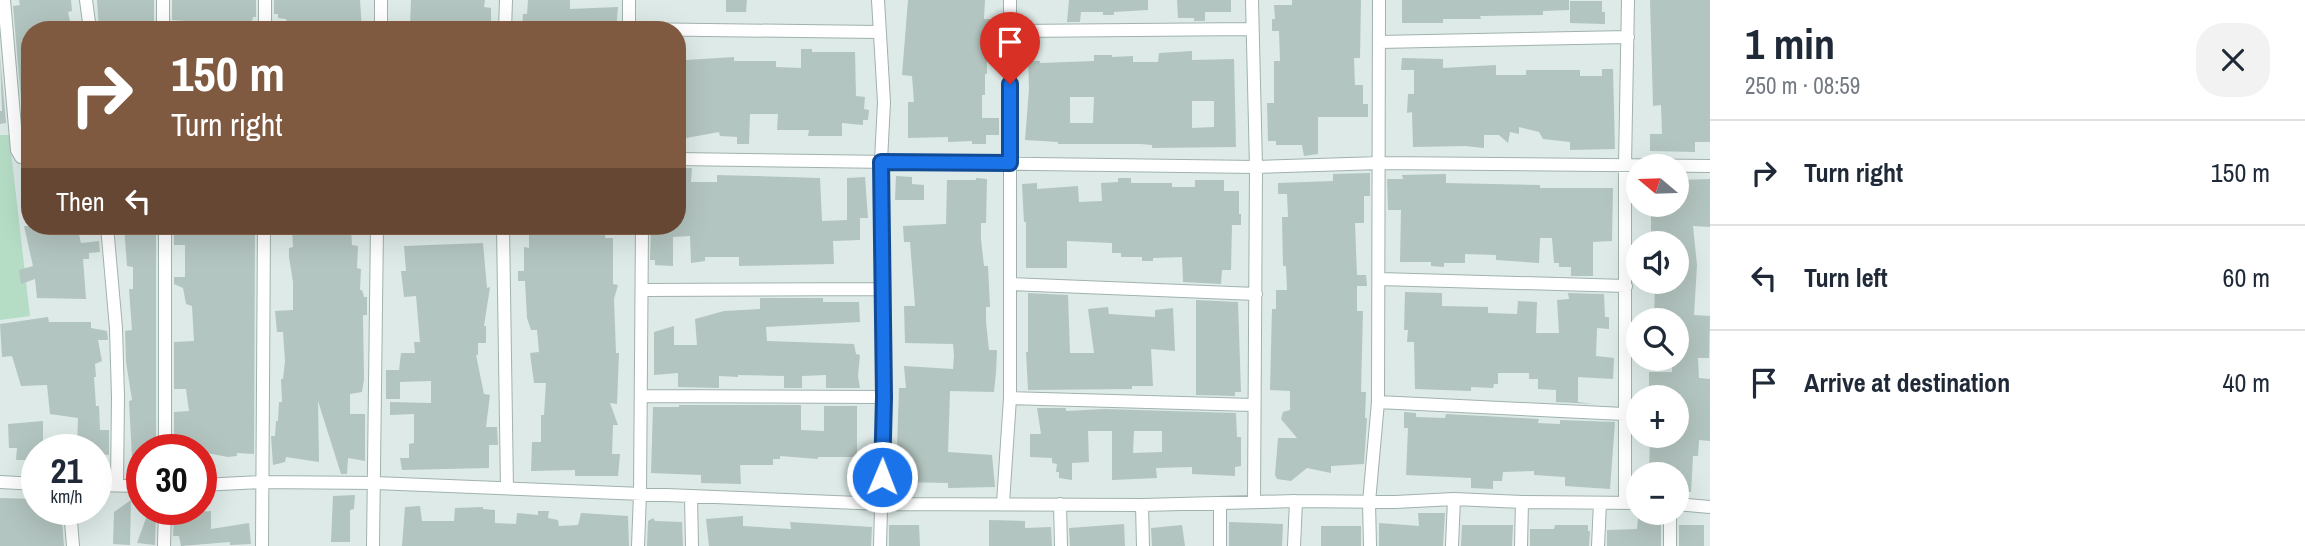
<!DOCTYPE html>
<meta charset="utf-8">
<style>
:root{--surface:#fff;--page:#f2f2f3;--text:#1f2937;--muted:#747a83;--line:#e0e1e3}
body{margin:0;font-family:"Archivo Narrow",sans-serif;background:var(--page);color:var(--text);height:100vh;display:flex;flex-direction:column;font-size:26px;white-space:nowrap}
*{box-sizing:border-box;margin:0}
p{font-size:23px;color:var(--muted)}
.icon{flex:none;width:38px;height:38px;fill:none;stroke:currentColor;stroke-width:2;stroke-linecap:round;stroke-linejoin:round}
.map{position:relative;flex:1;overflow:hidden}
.details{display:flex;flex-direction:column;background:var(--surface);width:595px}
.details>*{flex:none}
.banner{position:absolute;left:21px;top:21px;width:665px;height:214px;border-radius:28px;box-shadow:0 7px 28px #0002;background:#805941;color:#fff;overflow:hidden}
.needle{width:46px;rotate:289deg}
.controls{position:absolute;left:1626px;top:154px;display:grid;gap:14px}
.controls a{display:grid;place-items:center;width:63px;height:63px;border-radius:50%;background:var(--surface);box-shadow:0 7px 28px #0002;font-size:35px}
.speed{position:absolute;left:21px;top:434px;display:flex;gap:14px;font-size:35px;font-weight:700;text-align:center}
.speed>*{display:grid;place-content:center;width:91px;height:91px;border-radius:50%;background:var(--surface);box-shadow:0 7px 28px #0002;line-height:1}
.speed small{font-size:18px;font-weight:400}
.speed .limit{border:10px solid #d22;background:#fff;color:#111}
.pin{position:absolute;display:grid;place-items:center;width:60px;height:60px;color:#fff;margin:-72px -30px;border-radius:50% 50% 50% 0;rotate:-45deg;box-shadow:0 0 7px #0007}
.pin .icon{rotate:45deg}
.me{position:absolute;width:77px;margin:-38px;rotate:1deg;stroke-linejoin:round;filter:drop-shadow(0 0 5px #0008)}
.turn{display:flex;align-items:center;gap:24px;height:147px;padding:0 35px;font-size:32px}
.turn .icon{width:91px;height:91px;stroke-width:2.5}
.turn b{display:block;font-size:49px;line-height:60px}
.then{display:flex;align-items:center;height:66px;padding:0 35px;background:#0003;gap:14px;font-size:26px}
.round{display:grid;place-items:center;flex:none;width:74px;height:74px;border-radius:28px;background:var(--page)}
.overview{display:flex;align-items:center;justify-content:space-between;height:119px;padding:0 35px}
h1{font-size:42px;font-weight:700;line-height:52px}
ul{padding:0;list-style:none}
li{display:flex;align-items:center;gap:21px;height:105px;padding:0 35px;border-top:2px solid var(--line)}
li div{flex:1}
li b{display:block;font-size:26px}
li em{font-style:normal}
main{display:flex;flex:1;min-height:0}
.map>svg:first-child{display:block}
</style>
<main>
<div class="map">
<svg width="1710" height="546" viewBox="0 0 1710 546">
<rect width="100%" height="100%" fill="#ddeae7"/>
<path fill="#b5ddc6" d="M0,135H9L30,316L0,320Z"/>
<path fill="#b3c5c0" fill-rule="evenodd" d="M19,0H71L72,11L68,12L72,30H30V122L23,123L13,6L20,5Z
M97,0H154V27H116V30H99Z
M172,0H256V17H253L252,21H242L244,30H186L185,21L172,20Z
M274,0H360L362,29L306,30L288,27L286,19L278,18V14H274Z
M411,0H485L484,7L491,8V30H423V25H410Z
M528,0H570V9L618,7L616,30H522L523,14H527Z
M726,0H747L746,12H726Z
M908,0H985L984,19H990V50H987V74H985V95H982V118H999V135H986V144H972V141L948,142V137L908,138V102H914L912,76L902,75Z
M1069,0H1148V10L1114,12V15H1103V12H1081L1080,22H1067Z
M1177,0H1231V12H1205V21H1194V18H1178Z
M1292,0H1361L1360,58H1354L1355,85H1363V104H1368V117H1318V154L1304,156L1302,145H1276V141H1268L1267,103H1274V61H1280L1279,31H1272V19H1275L1274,5H1292Z
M1402,0H1569V10L1543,11V15L1480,16L1481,19H1443V23H1402Z
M1650,0H1710V142H1695V152L1650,151V134H1662L1661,105L1653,106Z
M1570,1H1602V12H1605V24L1570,23Z
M801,49H812V52H855L856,96L865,97L864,109L869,110L868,120H863V125L842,123V136H808L809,130H777L778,114H750L749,144H737V137L720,136L719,132L686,138V120L677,121V81H685L686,60L734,57V61H776V67L801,68Z
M1192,51V60L1234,59L1236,147L1152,148V145L1141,144H1058V142L1025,140L1029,89L1028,61H1040V63L1094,61V55H1112V57L1133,56V62H1158L1159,53ZM1070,97H1094L1093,123H1070ZM1192,101H1214V127L1192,128Z
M0,55L6,123L0,124V111H2Z
M1402,58L1443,59V68L1496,65V75H1526V70H1580V76H1602V69H1613L1615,149L1570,150V142L1543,139L1539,132L1519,127V134L1510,132L1508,143L1499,135H1484V148L1465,146L1413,147L1412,112L1407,113L1408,94H1414V70H1401Z
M677,168H692L691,182H717V175L820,178L822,221L847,220V178L865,177L868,218H860V240L833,241L834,264L739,266V257H705V261L691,263L690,236L673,237V266L655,265V260H650L651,226H677Z
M1370,173V196H1364V223H1355L1357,275H1366L1367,286H1357V311H1363L1361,392H1366L1365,418H1367L1364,464L1331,466V473L1307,468L1291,481L1277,479L1275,475L1278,438H1297L1281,419L1283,412L1290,410V391L1270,390L1272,309H1276V290H1287L1286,266H1283L1282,217H1288L1287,194H1278V183L1333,181V174Z
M1446,174V183L1540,185V188H1613L1612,241L1593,242V276H1571V267H1559V263H1554L1552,238H1540L1539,263L1496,260V255L1465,254V263H1444V267L1431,266V262H1400L1401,210H1388L1387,179H1403L1402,175Z
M896,176L912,177V184L924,185V200H895Z
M976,178L987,179L986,223H981V239L984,266H988L990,307H986V322L989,350H997L996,372L994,392L950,391L948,452L992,455L995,487L948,488V483L900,482L897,448L899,388H906L904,366L953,369L954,355L953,344L905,343L904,306H915L910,242H904L903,226L946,224L947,180H976Z
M1118,178H1131V183H1172V187H1195V180H1224V191H1239V214H1241V225H1232L1231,270H1222L1221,284L1183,282L1182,257L1153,258V261H1142V257H1121V253H1112V243L1067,241V268H1026V222H1024L1022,184L1037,183V189L1078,186L1079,202L1102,201L1101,183L1118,182Z
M1710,179V227L1693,226L1697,265L1694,315L1710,316L1709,358H1698L1699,378L1710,379V441L1699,440L1698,456H1693L1691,492H1676V474H1649L1650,436H1676V397H1649V372H1672V359H1676V320H1654L1655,282H1676V243H1651V214H1655V205H1676V180Z
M24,226H77L81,243L99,241L100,252L89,253V259H83L86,299L37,298L35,279L21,284L19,270L33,266Z
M124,226H156V450H142V477H133L129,401L132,400L126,362L125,331L132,330L129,289H133V267L127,266Z
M174,226H255L254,454L237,453V456L228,457L201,452V450H174V412L189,411L186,389H174V342L194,341L192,306L186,304L183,288L174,284V277H185V245H174Z
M292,226L351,228L352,245L358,246L357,268L361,269L360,290H362L364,297H367V315H363L364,379L362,392L350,394V414H365V461L348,458L347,474H341L318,401L319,462L286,457L285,462L273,465L271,436H275L276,421H278L279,402H282L281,379H283L285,361L283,332H277L275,311L293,310V282L289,257V248L293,247Z
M542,226H606L605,238H613V284L618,285L614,299L616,353H619L617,404L610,403L618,425H613L612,454H620L618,476H575V470L531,471L532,442H541V415H544L546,383H534L530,353L539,352L537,330H531L527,318L525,281H518V271H524V247L529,248V227Z
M483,243L487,288L490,287L484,326H486V343H478V355H476L484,394L490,395L486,427H497L498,445H489V468L402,470L400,458H409V444L414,443V414L390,415V402L431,403V381L400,382V399H386V370H399L401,353H415L414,342H420L416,296L404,297L401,271H406L404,246Z
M1405,292L1442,293V306L1488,307V313L1517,314L1518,301L1537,302L1536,333H1559L1557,300L1569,299L1568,293L1604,294L1605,317H1609V329L1597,328L1596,356L1614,358L1613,379L1578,377V402L1594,404L1556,402V390L1538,389V379H1529V373H1498V384H1494L1493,388L1471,387V391L1415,389L1414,342H1407L1408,330H1404Z
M1028,293L1068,295L1070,353H1094L1088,309L1108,307L1109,314L1155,317V310L1173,308L1175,351L1151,349L1153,386H1132V389L1028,390L1026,352H1028Z
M760,298H823V302H859L860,322L766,327L767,341L854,344L856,354L860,355L858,376L860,388H826V375L802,376V388H784V376L738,375V377L719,376V388L678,387V373L654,375V332L674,326V345H697L695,319L724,311L760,309Z
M1196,300L1238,302L1241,392H1235V396L1196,395Z
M48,317L49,322H91V328L107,331L108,340H98L102,361L95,364L96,377H94L96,406H99L100,430H109V455L96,454V450H77L78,418L50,414L47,385L21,386L12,356L2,357L0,324Z
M679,405H801V430L824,431V406H857V457H818V459L780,456V459H773V465H740L741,484L701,483V475L651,473L653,407H679Z
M1037,408H1066V411L1105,409L1236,413L1237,437H1241V466L1235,467V476L1192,474V467L1156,468L1157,478L1112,480V431H1088L1089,462L1072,463V480L1059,478V472H1056L1057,464L1052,463V458L1030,457V434H1041ZM1134,431H1162V452L1133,453Z
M1404,412L1416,413V417L1445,418L1446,414L1539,419L1538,423L1560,424V420L1615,422L1610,489L1565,486V477L1534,475V471L1503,472L1502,481H1493V489L1471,488V478L1406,475L1408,428H1404Z
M43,421V447L37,448V460H16L17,448H9L8,424Z
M355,495L354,509L350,510V542H331L333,496Z
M0,498L37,499V509H61L64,546H0Z
M131,500L130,545L113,544L114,512Z
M420,506L422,521H454L455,508L483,507V509L495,510V523L516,524L517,513L538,515V511H549L548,518L558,520L559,526L578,525L581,513L628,516L629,546H402L405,507Z
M174,509H181V513L211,511V529L249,523L251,544L230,545V542L181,546L179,536H173Z
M149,510L156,514L155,545L137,543Z
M1418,513H1445L1443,546H1379V523L1419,526Z
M743,516V526L791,529L790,522L872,527L871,546H709L706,519Z
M653,518L655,521L682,522L683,546H647L648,521Z
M1638,518H1661V546H1607V530L1637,529Z
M989,520L1025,521V528L1051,527L1052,546H989Z
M1229,522L1283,524L1282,546H1229Z
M1124,524L1125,546H1070L1069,528Z
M889,525H919L920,546H889Z
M1182,525L1185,546H1152L1151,528Z
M1462,525H1513L1512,546H1461Z
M1555,525H1588V531H1590L1589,546H1530V529H1554Z
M1679,525H1704V546H1679Z
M1321,526H1361V546H1321Z"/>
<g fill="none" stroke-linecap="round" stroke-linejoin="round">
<g stroke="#a0b2af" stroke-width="14">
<path id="street" d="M4,0L17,150L21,157H30
M86,0L90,30
M163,0V30
M878,0L884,102L881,161L884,397L880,546
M1252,0L1256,167L1254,502
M629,29L878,32
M265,30V0
M381,30V0
M505,30L506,0
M629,30V0
M1010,31L1252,29
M1379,42L1628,37
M677,159L1256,167L1380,163L1710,166
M107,226L116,328L118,397L117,485
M503,226L507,488
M1380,279L1626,286
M1011,284L1256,294
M643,290L882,289
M641,396L884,397
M1010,398L1253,405
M1378,402L1624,414
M165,450V226
M0,482L37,484
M96,485L142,486
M201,485L262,482L375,483L882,504L1142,505L1296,501L1395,502L1454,499L1522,502L1638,503
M691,496L692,546
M1003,503L1010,398V0
M1625,503V165L1628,0
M1060,504L1061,546
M1220,504V546
M1676,504L1710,507
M1142,505L1143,546
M70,509L73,546
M164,546L165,509
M262,546L264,226
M373,546L377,226
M638,546L640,494L642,226
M1294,546L1296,501
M1370,546L1369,502L1378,402L1379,0
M1452,546L1454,499
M1521,546L1522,502
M1598,546L1600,503
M1670,546V513"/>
</g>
<use href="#street" stroke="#fff" stroke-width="12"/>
</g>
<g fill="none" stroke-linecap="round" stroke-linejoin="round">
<g stroke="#114b97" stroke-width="18">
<path id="route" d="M882,477L884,397L881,162L1010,163V84"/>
</g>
<use href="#route" stroke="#1a73e8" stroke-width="12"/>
</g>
</svg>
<div class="controls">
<a><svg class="needle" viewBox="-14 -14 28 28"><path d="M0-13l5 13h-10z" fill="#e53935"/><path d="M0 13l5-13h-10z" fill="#747a83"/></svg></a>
<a><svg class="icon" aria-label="sound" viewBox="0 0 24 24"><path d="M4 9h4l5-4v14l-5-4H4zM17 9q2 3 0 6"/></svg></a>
<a><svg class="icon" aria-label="search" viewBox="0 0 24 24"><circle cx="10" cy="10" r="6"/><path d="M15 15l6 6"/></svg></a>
<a>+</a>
<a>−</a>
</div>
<div class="speed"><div>21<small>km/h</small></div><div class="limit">30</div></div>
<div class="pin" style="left:1010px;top:84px;background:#d93025"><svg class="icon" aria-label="arrive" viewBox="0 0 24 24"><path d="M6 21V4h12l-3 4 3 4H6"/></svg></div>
<svg class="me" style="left:882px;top:477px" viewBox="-20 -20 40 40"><circle r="17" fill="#1a73e8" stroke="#fff" stroke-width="3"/><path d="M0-11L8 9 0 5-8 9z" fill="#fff"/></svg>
<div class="banner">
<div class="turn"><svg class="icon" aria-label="right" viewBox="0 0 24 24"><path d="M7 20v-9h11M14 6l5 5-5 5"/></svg><div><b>150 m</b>Turn right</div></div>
<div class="then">Then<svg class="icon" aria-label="left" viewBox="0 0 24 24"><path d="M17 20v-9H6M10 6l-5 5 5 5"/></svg></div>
</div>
</div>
<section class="details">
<div class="overview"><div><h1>1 min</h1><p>250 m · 08:59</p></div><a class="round"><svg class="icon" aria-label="close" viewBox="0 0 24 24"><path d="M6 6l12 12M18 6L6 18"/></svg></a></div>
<ul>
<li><svg class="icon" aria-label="right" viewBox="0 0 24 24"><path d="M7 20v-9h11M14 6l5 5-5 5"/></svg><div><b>Turn right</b></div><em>150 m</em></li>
<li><svg class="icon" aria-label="left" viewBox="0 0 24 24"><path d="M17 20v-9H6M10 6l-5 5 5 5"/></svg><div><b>Turn left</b></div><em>60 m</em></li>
<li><svg class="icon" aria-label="arrive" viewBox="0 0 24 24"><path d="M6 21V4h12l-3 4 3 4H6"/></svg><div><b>Arrive at destination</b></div><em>40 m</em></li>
</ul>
</section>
</main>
